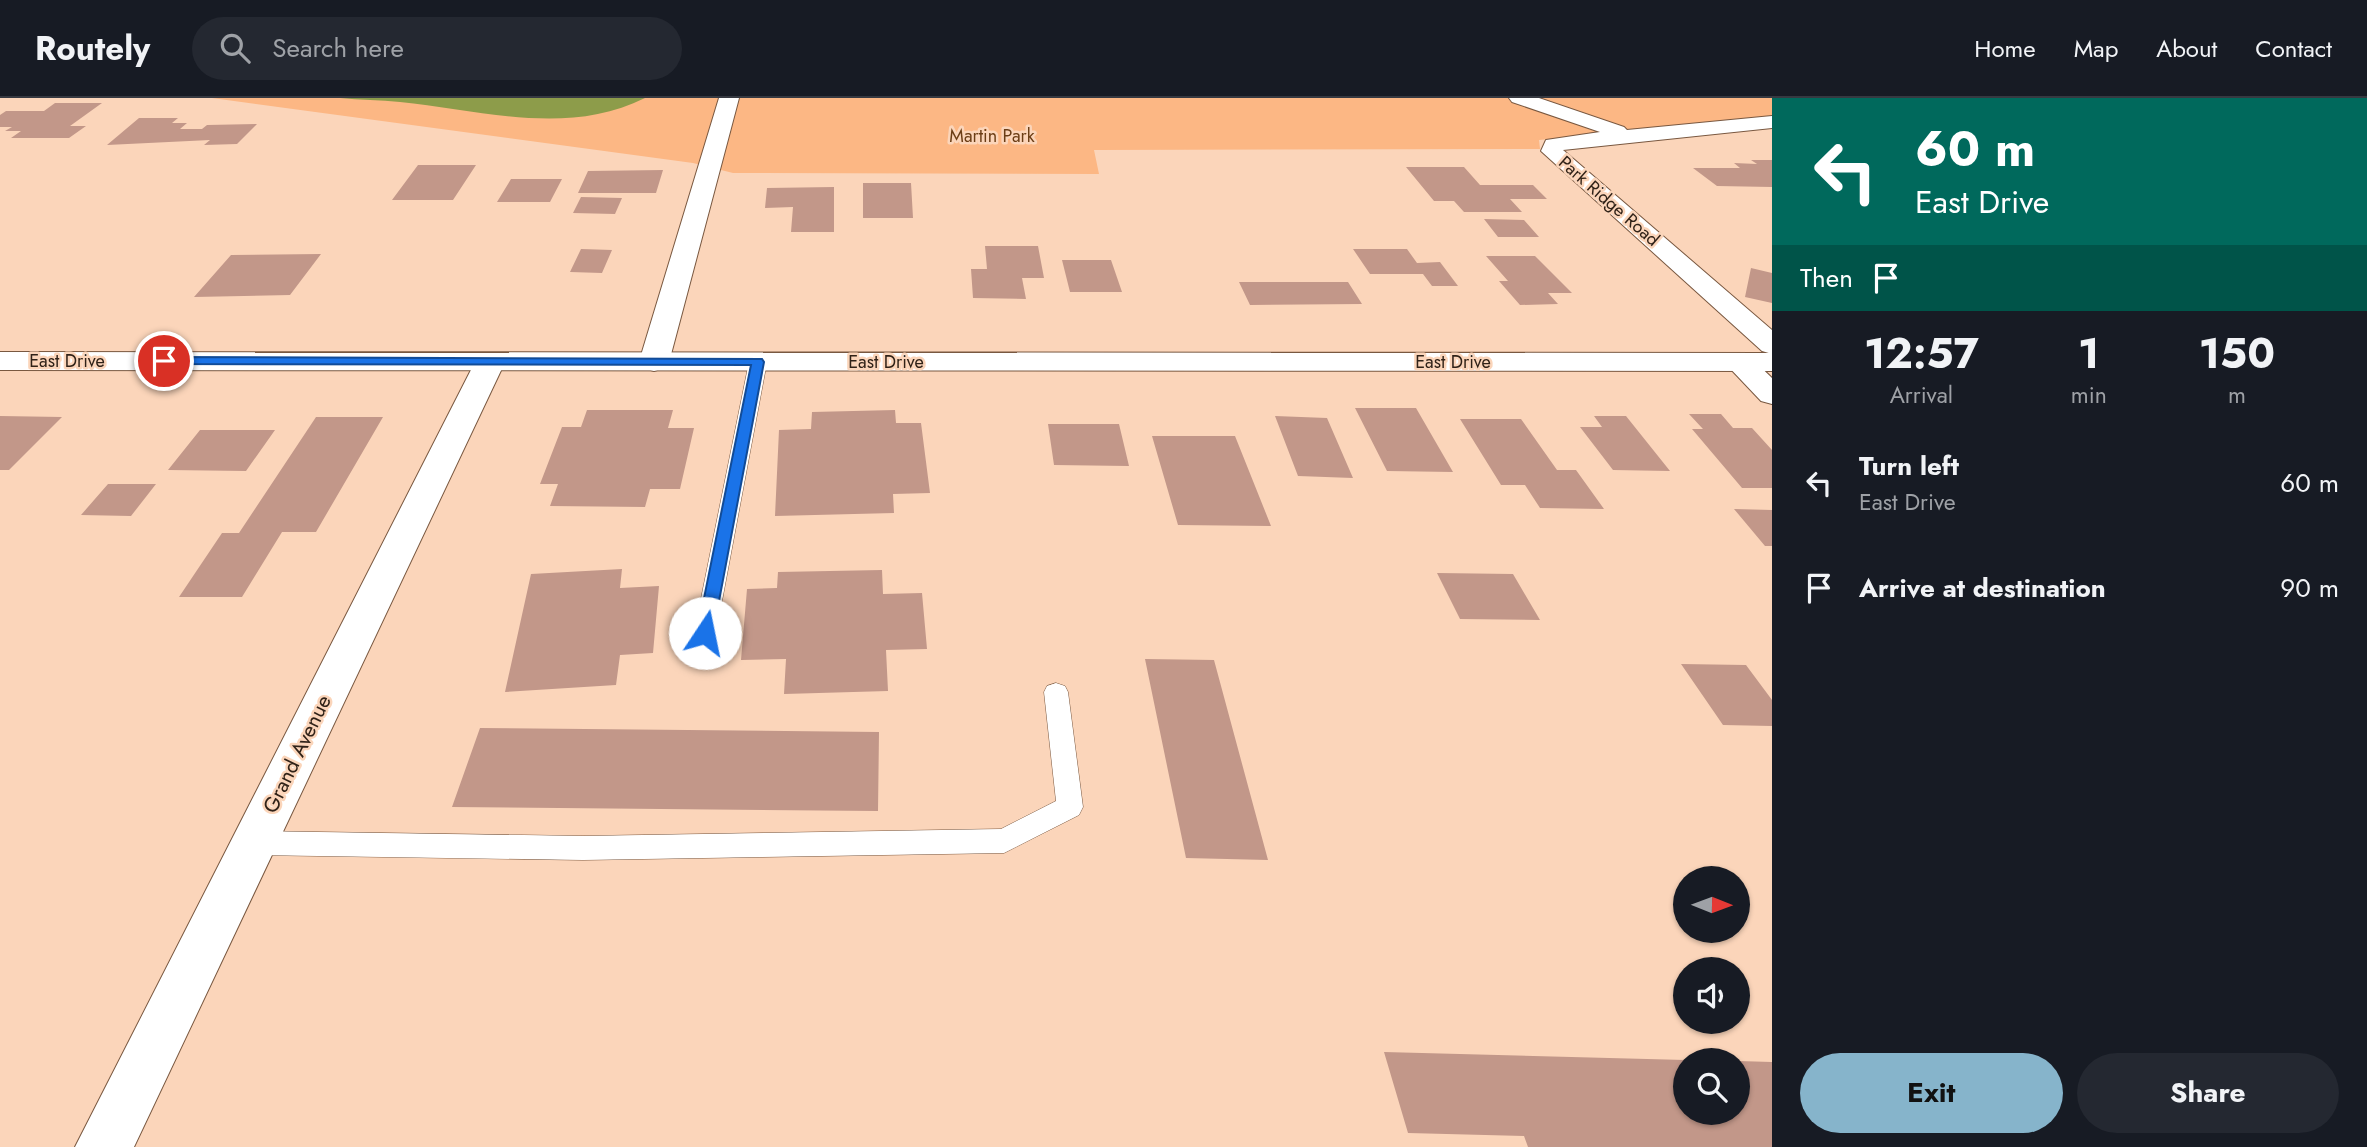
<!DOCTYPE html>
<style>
:root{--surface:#171b24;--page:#242831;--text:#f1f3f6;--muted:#9ea1a6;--line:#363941;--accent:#86b4cb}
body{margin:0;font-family:Jost,sans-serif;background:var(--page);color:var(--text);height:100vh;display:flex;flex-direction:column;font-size:26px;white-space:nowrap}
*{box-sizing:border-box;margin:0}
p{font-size:23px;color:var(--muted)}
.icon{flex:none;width:38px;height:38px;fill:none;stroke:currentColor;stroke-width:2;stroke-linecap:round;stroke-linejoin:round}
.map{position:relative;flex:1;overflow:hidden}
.drawer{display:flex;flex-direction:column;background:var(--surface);width:595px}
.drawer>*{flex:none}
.guide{background:#00695c;color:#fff;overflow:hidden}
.needle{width:46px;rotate:91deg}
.controls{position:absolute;left:1673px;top:768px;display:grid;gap:14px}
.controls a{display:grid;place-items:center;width:77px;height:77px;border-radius:50%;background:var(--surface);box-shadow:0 2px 5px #0004;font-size:35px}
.pin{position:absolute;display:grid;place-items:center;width:60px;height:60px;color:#fff;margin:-30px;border:4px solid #fff;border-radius:50%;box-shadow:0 2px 7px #0007}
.me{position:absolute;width:77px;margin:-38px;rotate:11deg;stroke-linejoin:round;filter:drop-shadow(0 0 5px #0008)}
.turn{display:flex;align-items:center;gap:24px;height:147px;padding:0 28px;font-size:32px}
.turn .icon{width:91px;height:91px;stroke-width:2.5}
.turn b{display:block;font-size:49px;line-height:60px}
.then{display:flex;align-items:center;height:66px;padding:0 28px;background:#0003;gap:14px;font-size:26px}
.eta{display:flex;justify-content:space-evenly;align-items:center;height:119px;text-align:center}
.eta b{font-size:42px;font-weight:700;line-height:49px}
.primary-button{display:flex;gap:14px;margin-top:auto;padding:14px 28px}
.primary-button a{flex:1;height:80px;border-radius:42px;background:var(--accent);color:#111;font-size:28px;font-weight:700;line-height:80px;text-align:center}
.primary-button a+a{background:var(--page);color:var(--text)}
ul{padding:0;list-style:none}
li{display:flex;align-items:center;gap:21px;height:105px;padding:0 28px}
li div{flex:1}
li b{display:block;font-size:26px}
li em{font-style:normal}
header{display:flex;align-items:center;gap:42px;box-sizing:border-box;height:98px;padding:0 35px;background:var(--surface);border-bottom:2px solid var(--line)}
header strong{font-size:33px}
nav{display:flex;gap:38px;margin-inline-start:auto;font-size:24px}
.search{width:490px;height:63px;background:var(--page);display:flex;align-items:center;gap:18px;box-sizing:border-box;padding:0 24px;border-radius:38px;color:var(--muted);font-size:26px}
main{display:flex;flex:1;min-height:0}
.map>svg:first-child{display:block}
</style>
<header>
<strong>Routely</strong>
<div class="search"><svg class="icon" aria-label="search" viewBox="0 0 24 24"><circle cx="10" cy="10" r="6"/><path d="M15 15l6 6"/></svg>Search here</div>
<nav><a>Home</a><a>Map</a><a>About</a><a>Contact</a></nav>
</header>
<main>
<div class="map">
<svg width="1772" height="1049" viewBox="0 0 1772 1049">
<rect width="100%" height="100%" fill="#fbd5ba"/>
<path fill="#fcb784" d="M212,0H1772V19L1539,42L1540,51L1094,52L1099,76L733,75L693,65Z"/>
<path fill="#8d9c4a" d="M340,0H645C567,39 481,12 400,4C380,2 360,2 340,0Z"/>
<path fill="#c29789" d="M55,5H102L70,28H86L69,40H11L21,33H5L12,29H0V17L6,13H44Z
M139,20H178L172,25H187L180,31H202L207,27L257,26L237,46L204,47L210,42L107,47Z
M1751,62H1772V89L1717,88L1693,70H1740L1734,65L1757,66Z
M418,67H476L453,102H392Z
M1406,69H1464L1480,87H1533L1547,101H1510L1522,114H1464L1454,103H1434Z
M663,72L656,95H578L588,73Z
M511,81H562L550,104H497Z
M863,85H911L913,120H863Z
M834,89V134H791L793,109L765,110L767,90Z
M581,99L622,100L615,116L573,115Z
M1484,121L1524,122L1539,139H1498Z
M985,148H1038L1044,180H1022L1026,201L973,200L971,171H987Z
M581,151L612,152L602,175L570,174Z
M1353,151H1407L1417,165L1440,164L1458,188H1432L1423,176H1370Z
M321,156L290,197L194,199L231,157Z
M1486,158H1535L1572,195H1548L1558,206L1520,207L1499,183H1508Z
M1062,162H1111L1122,194H1070Z
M1751,170L1772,175V205L1745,199Z
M1239,184H1348L1362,206L1250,207Z
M1355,310H1416L1453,374L1387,373Z
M587,312H673L668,330H694L680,391H650L645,409L550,408L558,386H540L562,329H581Z
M895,312L896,325H921L930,395L893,396L894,415L775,418L779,332L811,331L812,314Z
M1689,316H1721L1733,330H1752L1772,352V390H1742L1692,331H1703Z
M0,318L62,319L9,372H0Z
M1275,318L1327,320L1353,380L1298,378Z
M1594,318H1626L1670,373L1613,372L1580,329H1602Z
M316,319H383L316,434H282L242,499H179L222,435H239Z
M1460,321H1521L1557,372H1576L1604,411L1540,410L1525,387H1501Z
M1048,326H1119L1129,368L1054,367Z
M200,332H275L246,373L168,372Z
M1152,338H1235L1271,428L1178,427Z
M108,386H156L131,418L81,417Z
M1734,411L1772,412V448H1765Z
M622,471L620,490L659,488L653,555L620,557L616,587L505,594L531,476Z
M882,472L883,496L922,495L927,551L886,552L888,593L784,596L786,561L741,562L747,491L777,490L778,474Z
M1437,475L1513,476L1540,522L1460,521Z
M1145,561L1214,562L1268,762L1186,760Z
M1681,566L1746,567L1772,602V628L1723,627Z
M480,630L879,634L878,713L452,709Z
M1384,954L1685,962V1015H1738V963L1772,964V1049H1528L1524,1038L1408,1035Z"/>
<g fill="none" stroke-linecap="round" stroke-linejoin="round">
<g stroke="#795840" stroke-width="1">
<path id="lane" d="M758,259L767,264L716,535L713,541L705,543L697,541L694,535L749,264Z
M1056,585L1065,588L1068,594L1083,709L1079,717L1004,755L583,762L254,757L244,753L240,745L244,737L254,733L583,738L1001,731L1056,703L1044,594L1047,588Z"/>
</g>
<g stroke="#795840" stroke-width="2">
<path id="street" d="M719,0H739L669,264L664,270L654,273L644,270L639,264Z
M1509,0H1539L1624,29L1627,32L1772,18V30L1563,52L1772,232V256L1762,253L1541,53L1546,42L1600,34L1512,4Z
M490,255L500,258L505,264L134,1049H75L475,264L480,258Z
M1739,255L1749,258L1772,280V306L1761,303L1724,264L1729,258Z"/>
</g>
<g stroke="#795840" stroke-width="2">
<path id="secondary" d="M0,254L1772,255V273L0,272Z"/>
</g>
<use href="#lane" fill="#fff" fill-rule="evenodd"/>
<use href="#street" fill="#fff" fill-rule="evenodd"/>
<use href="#secondary" fill="#fff" fill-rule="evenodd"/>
</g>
<path fill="#1a73e8" stroke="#114b97" stroke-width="2" d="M164,259L762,261L764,264L713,535L705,541L697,535L751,267L160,266L158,263Z"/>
<g text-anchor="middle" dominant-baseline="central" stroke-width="5" stroke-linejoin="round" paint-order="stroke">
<g font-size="18" fill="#6b3d15" stroke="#fbd5ba">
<text x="992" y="38">Martin Park</text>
</g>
<g font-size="18" fill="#302218" stroke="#fbd5ba">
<text transform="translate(1609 103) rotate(41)">Park Ridge Road</text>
<text x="67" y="263">East Drive</text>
<text x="886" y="264">East Drive</text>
<text x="1453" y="264">East Drive</text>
</g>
<g font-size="21" fill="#302218" stroke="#fbd5ba">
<text transform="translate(297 656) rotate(-64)">Grand Avenue</text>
</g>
</g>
</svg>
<div class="controls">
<a><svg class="needle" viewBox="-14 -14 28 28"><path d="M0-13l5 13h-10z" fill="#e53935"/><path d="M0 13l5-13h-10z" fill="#9ea1a6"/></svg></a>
<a><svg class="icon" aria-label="sound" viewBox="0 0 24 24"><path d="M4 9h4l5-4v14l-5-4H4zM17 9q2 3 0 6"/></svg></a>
<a><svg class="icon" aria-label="search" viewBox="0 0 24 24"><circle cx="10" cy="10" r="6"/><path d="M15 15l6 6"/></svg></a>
</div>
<div class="pin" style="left:164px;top:263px;background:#d93025"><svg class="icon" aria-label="arrive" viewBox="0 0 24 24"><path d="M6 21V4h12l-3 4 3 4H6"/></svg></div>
<svg class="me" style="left:705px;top:535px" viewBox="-20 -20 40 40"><circle r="19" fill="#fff"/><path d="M0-13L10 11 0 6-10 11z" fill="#1a73e8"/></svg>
</div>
<section class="drawer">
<div class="guide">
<div class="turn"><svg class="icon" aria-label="left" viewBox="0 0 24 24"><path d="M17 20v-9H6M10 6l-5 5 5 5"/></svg><div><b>60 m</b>East Drive</div></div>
<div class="then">Then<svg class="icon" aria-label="arrive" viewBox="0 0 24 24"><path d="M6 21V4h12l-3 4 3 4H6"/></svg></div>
</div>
<div class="eta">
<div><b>12:57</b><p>Arrival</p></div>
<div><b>1</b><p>min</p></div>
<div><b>150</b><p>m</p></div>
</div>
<ul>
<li><svg class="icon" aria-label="left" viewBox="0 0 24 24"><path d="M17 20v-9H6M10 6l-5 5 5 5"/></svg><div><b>Turn left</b><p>East Drive</p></div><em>60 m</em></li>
<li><svg class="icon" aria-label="arrive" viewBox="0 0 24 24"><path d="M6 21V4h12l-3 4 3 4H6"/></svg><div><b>Arrive at destination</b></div><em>90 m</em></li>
</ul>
<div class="primary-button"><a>Exit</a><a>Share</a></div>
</section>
</main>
